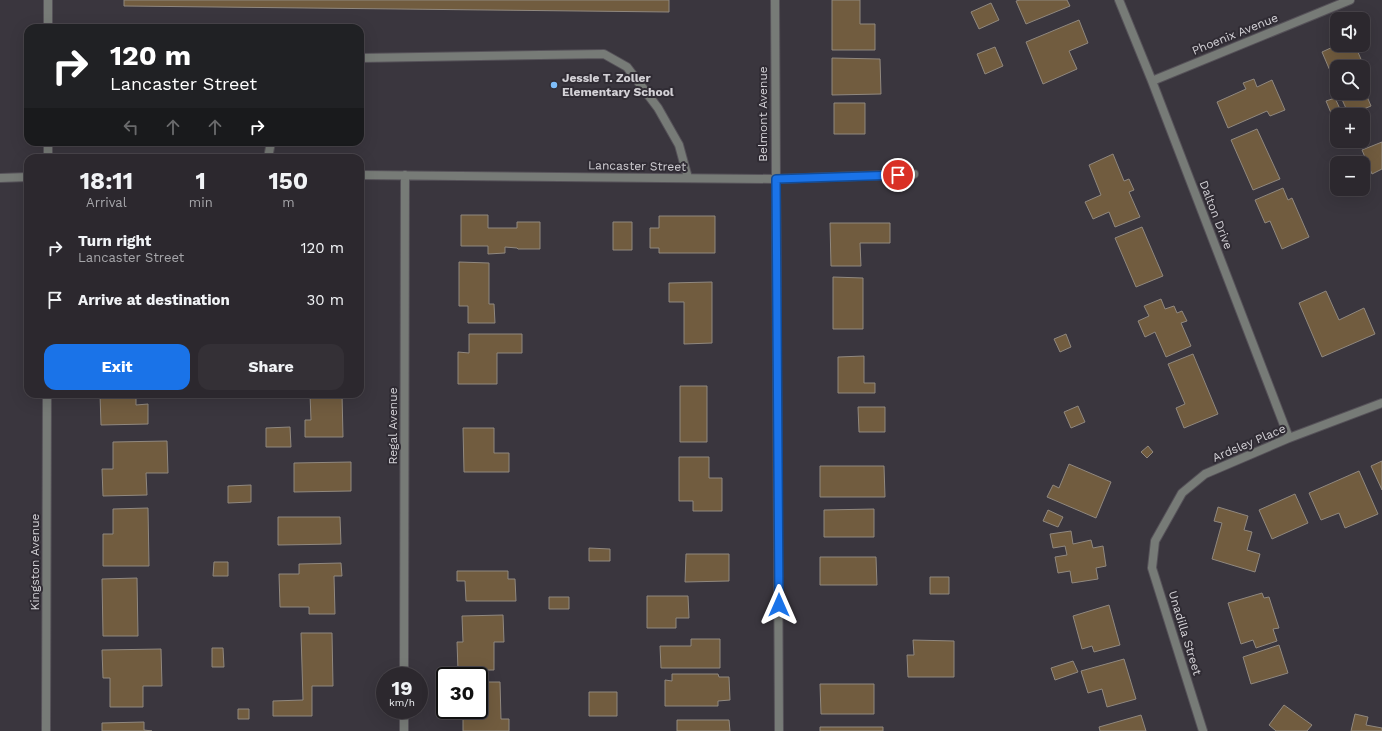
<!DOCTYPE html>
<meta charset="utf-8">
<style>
:root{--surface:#2c282e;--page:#343036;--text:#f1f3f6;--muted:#a6a6aa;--line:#48444a;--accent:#1a73e8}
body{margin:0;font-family:"Work Sans",sans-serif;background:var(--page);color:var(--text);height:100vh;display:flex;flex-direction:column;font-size:15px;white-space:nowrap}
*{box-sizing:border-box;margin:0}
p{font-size:13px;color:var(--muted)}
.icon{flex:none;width:22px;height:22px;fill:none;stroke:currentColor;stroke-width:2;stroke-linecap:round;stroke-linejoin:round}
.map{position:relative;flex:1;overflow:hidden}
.panel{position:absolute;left:24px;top:154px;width:340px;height:244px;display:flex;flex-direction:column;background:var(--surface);border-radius:12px;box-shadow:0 4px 16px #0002,0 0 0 1px var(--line)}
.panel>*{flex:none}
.guide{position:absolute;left:24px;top:24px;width:340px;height:122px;border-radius:12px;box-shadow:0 4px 16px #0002,0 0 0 1px var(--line);background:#202124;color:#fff;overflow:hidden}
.buttons{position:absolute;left:1330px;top:12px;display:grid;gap:8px}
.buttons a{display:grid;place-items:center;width:40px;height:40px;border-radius:8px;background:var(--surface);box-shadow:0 4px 16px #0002,0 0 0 1px var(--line);font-size:20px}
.speed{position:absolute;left:376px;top:667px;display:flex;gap:8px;font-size:20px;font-weight:700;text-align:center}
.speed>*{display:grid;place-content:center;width:52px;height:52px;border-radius:50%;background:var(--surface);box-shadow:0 4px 16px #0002,0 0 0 1px var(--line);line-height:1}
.speed small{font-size:10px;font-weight:400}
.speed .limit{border:2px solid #111;border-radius:6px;background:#fff;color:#111}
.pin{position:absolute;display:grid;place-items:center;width:34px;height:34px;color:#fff;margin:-17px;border:2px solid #fff;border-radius:50%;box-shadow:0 1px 4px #0007}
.me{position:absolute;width:44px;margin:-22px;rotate:0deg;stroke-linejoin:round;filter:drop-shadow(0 0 3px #0008)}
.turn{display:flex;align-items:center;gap:14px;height:84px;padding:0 20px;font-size:18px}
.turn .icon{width:52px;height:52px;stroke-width:2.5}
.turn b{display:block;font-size:28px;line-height:34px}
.lanes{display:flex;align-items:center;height:38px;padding:0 20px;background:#0003;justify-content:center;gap:20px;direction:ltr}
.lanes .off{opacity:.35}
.eta{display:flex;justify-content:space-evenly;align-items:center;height:68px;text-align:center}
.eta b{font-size:24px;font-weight:700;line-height:28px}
.cta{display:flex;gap:8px;margin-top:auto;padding:8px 20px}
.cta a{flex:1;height:46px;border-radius:12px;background:var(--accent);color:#fff;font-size:16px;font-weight:700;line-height:46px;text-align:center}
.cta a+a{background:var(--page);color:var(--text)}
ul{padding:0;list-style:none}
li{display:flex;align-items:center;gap:12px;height:52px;padding:0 20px}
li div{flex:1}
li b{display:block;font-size:15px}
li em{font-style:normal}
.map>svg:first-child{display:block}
</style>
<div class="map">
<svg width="1382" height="731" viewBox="0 0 1382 731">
<rect width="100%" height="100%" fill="#3a363e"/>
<path fill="#715c3f" stroke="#90887f" d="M124,0H669V12L124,6Z
M832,0H860V24H875V50H832Z
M1020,0H1067L1070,6L1026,24L1016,1Z
M991,3L999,20L979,29L971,12Z
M1079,20L1088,43L1069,51L1077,69L1043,84L1026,42Z
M1337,45H1355L1363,64L1357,67H1337V87L1322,52Z
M995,47L1003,66L985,74L977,54Z
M832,58L880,59L881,94L832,95Z
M1254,79L1257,87L1272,80L1285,110L1270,116L1267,111L1228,128L1217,102L1246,89L1243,83Z
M1363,87L1371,106L1349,115L1340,95L1346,93H1363Z
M1335,98L1340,109L1331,113L1326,101Z
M834,103H865V134H834Z
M1257,129L1280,179L1253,190L1231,140Z
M1382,142V169L1372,174L1362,150Z
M1113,154L1124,181L1129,179L1134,190L1129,192L1140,217L1115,227L1109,212L1093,219L1085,202L1101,195L1089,165Z
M1283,188L1288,200L1292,198L1309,237L1282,249L1270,221L1265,223L1255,200Z
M461,215H488V228H517V222H540V249H518L517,248L505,247V253L488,254V246H461Z
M659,216H715V253H659V248H650V228H659Z
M613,222H632V250H613Z
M830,223H890V243H860L861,266H831Z
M1142,227L1163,276L1136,287L1115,238Z
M459,262L489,263V304H494L495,323H468V306H459Z
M833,277L863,278V329H833Z
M712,282V343L684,344V302H669V283Z
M1326,291L1339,320L1364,308L1375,334L1322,357L1299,303Z
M1161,299L1165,309L1174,306L1177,313L1182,311L1187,321L1181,323L1191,346L1166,357L1155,332L1145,337L1138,321L1149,316L1144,306Z
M469,334H522V353H497V384H458V352L469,353Z
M1066,334L1071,347L1060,352L1054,339Z
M1193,354L1218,414L1184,428L1176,408L1185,404L1168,364Z
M864,356V383H875V393H838V357Z
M680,386H707V442H680Z
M100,394H136V405L148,404V424L101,425Z
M310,394H342L343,437H305V420H311Z
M1078,406L1085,422L1071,428L1064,412Z
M858,407H885V432H859Z
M290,427L291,447H266V428Z
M463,428H494V453H509V472H464Z
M167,441L168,473H146L147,495L103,496L102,469H113V442Z
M1148,446L1153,452L1147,458L1141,452Z
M679,457H709V478H722V511H693V501H679Z
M1382,461V490L1371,466Z
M351,462V491L294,492V463Z
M1069,464L1111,482L1096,518L1047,497L1053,485L1059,488Z
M820,466H884L885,497H820Z
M1359,471L1378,514L1345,528L1339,513L1321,520L1309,493Z
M251,485V502L228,503V486Z
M1295,494L1308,523L1272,539L1259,510Z
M1218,507L1248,516L1244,530L1252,532L1247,550L1260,554L1255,572L1212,559L1222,523L1214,521Z
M148,508L149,566H103V534H113V509Z
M874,509V537H824V510Z
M1048,510L1063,517L1058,527L1043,521Z
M278,517H340L341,544L278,545Z
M1071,531L1073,544L1091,540L1093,548L1103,546L1106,566L1096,568L1098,579L1072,583L1070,571L1058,573L1055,557L1067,555L1065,546L1053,548L1050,534Z
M589,548L610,549V561H589Z
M686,554H729V581L685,582Z
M820,557H876L877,585H820Z
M214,562H228V576H213Z
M341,563L342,576H334L335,614H309V607H280L279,574H299V564Z
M457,571H508V579H515L516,601H466L465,581H457Z
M930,577H949V594H930Z
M137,578L138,636H103L102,579Z
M1262,593L1264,598L1269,597L1279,628L1273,629L1277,641L1256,648L1253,640L1241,644L1228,603Z
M647,596H688L689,618H676V628H647Z
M549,597H569V609H549Z
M1109,605L1120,645L1094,652L1092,646L1082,649L1073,616Z
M503,615L504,642H494V670H458L457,642H463L462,616Z
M301,633H332L333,686H312V716H273V701L303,700Z
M691,639H720V668H661L660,646H691Z
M913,640L954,641V677H908L907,655H914Z
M1279,645L1288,673L1251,684L1243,657Z
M212,648H223L224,667H212Z
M161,649L162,686H143V707H110V678H103L102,650Z
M1124,659L1136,699L1107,707L1102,689L1088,693L1081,671Z
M1073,661L1078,672L1055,680L1051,668Z
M672,674H718L719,677H729L730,700L718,701V706H665V680L672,681Z
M479,682H500L501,719H509V731H463V710H479Z
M820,684H874V714H821Z
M589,692H617V716H589Z
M1284,705L1312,725L1307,731H1276L1269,725Z
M238,709H249V719H238Z
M1355,714L1368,717L1366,725L1382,728V731H1351Z
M1141,715L1146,731H1100L1099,727Z
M677,720H729L730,731H677Z
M144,722V730L152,731H102V723Z
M820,727H883V731H820Z"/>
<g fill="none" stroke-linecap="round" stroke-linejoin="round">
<g stroke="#565259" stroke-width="10">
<path id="lane" d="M360,58L604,54L627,67L658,108L679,145L688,178
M268,158L271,142"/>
</g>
<g stroke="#565259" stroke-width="10">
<path id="street" d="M48,0V28
M775,0L779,731
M1119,0L1152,81L1289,438
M1152,81L1350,0
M48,142V158
M360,175L775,179L914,174
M0,178L28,177
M404,676L405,175
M46,731L47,394
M404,731V710
M1203,731L1152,568L1155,541L1182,493L1205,474L1289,438L1382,403"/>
</g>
<use href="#lane" stroke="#777b77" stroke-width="8"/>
<use href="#street" stroke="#777b77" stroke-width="8"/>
</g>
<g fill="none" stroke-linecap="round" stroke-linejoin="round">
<g stroke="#114b97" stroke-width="10">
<path id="route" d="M779,605L776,179L898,175"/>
</g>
<use href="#route" stroke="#1a73e8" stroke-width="7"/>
</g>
<circle fill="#7ebdf9" stroke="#302c34" stroke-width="1.5" cx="554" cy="85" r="4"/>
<g text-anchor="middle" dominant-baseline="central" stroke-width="4" stroke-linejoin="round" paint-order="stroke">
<g font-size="12" fill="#d3d1d6" stroke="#302c34">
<text transform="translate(1235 34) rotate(-22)">Phoenix Avenue</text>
<text transform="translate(763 114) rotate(-90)">Belmont Avenue</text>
<text transform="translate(637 166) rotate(1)">Lancaster Street</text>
<text transform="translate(1216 215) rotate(69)">Dalton Drive</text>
<text transform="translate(393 426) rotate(-90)">Regal Avenue</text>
<text transform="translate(1249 443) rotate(-23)">Ardsley Place</text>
<text transform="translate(35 562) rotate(-90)">Kingston Avenue</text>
<text transform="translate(1185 633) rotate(73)">Unadilla Street</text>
</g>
<g font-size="12" font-weight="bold" fill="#d3d1d6" stroke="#302c34" text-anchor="start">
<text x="562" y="78">Jessie T. Zoller<tspan x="562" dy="14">Elementary School</tspan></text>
</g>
</g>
</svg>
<div class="buttons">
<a><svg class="icon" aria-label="sound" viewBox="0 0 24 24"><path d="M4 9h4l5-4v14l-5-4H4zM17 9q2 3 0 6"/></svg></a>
<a><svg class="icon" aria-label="search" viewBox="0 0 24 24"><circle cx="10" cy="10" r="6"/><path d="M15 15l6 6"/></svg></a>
<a>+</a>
<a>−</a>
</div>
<div class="speed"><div>19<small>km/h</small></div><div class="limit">30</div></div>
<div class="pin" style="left:898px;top:175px;background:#d93025"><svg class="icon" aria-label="arrive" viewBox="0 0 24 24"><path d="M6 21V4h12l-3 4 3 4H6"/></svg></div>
<svg class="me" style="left:779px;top:605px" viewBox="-20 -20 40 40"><path d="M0-17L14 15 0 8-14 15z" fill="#1a73e8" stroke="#fff" stroke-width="4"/></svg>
<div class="guide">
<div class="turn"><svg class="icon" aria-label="right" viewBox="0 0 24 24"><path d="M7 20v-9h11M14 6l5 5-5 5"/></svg><div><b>120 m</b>Lancaster Street</div></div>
<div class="lanes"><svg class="icon off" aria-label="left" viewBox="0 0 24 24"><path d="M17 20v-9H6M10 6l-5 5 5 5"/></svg><svg class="icon off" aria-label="ahead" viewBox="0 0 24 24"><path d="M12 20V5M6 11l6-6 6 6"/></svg><svg class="icon off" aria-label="ahead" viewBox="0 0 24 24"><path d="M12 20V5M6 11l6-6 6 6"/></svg><svg class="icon" aria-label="right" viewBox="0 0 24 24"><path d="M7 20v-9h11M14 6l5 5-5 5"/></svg></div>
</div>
<section class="panel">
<div class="eta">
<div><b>18:11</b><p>Arrival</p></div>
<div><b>1</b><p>min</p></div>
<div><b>150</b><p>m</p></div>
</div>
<ul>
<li><svg class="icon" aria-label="right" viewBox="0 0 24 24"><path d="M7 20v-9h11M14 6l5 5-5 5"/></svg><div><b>Turn right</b><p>Lancaster Street</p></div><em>120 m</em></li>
<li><svg class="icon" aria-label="arrive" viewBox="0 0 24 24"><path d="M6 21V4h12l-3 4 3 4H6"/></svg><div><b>Arrive at destination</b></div><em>30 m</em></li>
</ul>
<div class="cta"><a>Exit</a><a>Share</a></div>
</section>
</div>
